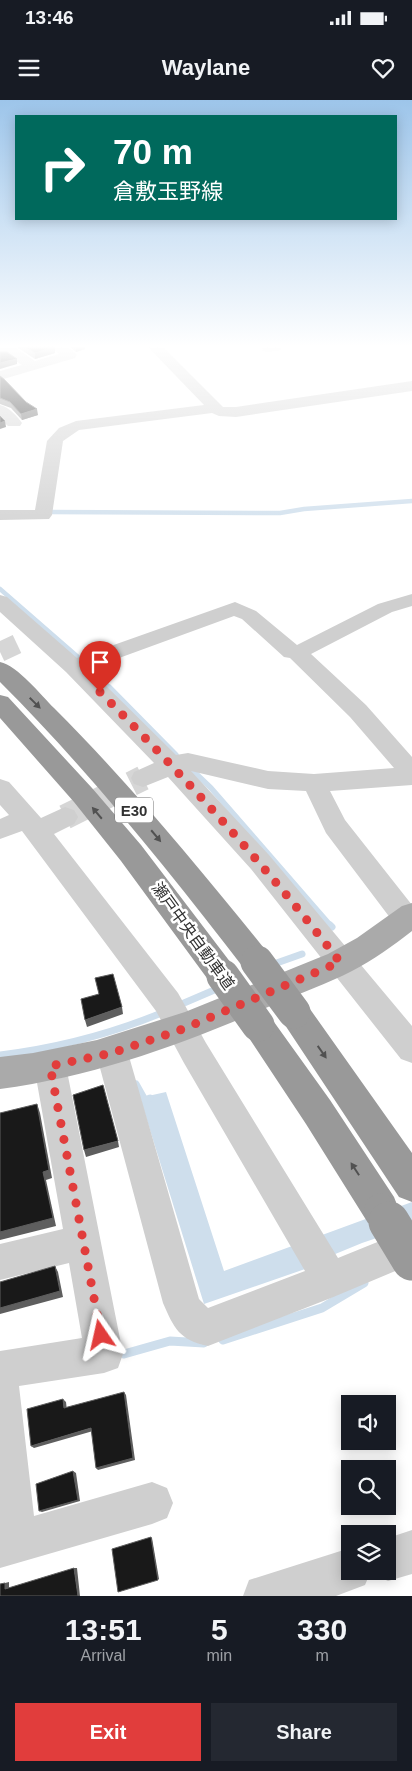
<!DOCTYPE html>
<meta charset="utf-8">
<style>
:root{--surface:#171b24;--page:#242831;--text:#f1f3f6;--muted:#9ea1a6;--accent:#e13d3c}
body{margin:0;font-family:Arial,"Noto Sans JP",sans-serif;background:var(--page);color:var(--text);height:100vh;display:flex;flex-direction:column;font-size:19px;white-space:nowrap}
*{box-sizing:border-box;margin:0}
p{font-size:16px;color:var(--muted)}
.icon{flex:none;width:28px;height:28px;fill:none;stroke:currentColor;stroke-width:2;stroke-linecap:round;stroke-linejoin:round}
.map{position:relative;height:1496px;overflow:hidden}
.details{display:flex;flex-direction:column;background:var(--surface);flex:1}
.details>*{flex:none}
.top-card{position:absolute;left:15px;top:15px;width:382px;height:105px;border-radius:0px;box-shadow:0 2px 12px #0003;background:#00695c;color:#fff;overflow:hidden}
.tools{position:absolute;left:341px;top:1295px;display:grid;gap:10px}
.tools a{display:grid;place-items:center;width:55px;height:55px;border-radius:0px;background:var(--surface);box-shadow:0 2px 12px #0003;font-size:25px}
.pin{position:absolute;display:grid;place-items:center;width:42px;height:42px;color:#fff;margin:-51px -21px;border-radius:50% 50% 50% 0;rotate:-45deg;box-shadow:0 0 5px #0007}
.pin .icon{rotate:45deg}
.me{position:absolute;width:55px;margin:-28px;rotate:349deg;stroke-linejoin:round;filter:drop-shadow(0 0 4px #0008)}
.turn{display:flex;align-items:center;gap:18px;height:105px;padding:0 15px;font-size:22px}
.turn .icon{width:65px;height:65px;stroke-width:2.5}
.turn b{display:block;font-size:35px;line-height:42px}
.eta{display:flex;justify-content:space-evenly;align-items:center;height:85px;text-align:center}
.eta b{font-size:30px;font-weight:700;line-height:35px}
.button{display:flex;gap:10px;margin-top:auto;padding:10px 15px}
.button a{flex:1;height:58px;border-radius:0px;background:var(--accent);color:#fff;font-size:20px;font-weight:700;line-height:58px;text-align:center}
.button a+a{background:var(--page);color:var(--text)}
.status{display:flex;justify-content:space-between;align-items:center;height:35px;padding:0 25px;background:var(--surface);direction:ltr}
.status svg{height:14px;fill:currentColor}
header{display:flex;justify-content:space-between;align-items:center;height:65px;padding:0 15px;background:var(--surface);font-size:22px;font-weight:700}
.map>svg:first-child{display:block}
</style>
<div class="status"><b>13:46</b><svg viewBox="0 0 49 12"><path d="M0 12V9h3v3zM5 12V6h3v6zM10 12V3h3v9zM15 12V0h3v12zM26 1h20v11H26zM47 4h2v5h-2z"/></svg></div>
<header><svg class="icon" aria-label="menu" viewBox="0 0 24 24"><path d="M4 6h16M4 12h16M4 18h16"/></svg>Waylane<svg class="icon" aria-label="heart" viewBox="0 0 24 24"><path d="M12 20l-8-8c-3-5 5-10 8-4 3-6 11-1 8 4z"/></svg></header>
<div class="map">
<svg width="412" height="1496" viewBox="0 0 412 1496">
<rect width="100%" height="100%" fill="#fff"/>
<path fill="#cedeec" d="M166,992L224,1171L412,1102V1126L362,1143L328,1157L308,1168L204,1204L141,1001L148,996Z"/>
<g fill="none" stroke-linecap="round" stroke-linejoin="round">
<path stroke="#cedeec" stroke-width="4.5" d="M49,412L280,413L304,409L412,401
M0,489L78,557
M88,566L110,588"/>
<path stroke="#cedeec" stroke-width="5.5" d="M109,587L176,655
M189,667L211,688L331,826"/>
<path stroke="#cedeec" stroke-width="7" d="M330,825L332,827
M271,865L302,854
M177,906L219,888
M0,955C57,948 111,934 164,912
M136,984L145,1000L150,998"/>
<path stroke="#cedeec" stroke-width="9" d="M223,1240L322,1208L364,1183
M124,1254L170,1241L204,1243"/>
<path stroke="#d6d6d6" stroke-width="20" stroke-dasharray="20 10" stroke-linecap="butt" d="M0,552L17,544"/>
<path stroke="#d6d6d6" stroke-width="25" stroke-dasharray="25 12" stroke-linecap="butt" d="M65,717L143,678"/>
<path fill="#cfcfcf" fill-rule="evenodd" d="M10,247L16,248L35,261L59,254L52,247H68L77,255L75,258L0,280V271L22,265L8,256H0V248Z
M148,247H163L223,307H236L412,281V291L236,317L219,316L212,313L79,330L63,341L52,415L49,419L0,420V410H35L47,341L59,328L76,321L204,305Z
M262,247H283L281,250L268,252L263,251Z
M0,305C9,307 17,316 22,323L20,326H8L0,319Z
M412,494V506L392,512L311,554L366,605L412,657V685L330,691L345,720L412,805V829L407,831L397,827L326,733L306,691L268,689L191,671L269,755L412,926V963L401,959L251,769L168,677L143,687L134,684L131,678L134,672L154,663L66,572L0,512V495L7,497L77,558L235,502L256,511L297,545L378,504ZM234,516L242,519L284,557L290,558L350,617L394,668L314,674L268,671L188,653L176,655L89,569Z
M0,679L9,682L41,718L65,707L74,710L78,717L74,724L54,734L178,893L206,943L338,1158L412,1128V1164L331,1198L208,1246C179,1240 174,1228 163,1203L96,953L101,943L112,939L123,943L128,953L199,1199L208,1208L305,1171L184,963L156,911L22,731L0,739V719L9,715L0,705Z
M50,951L61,956L66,966L123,1254L118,1268L104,1273L19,1286L34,1416L152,1382L167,1388L173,1403L167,1418L152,1424L0,1468V1251L82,1238L69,1163L0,1180V1144L63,1129L34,966L39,956Z
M412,1430V1474L388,1481L373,1474L371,1471H388V1438Z
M350,1448V1471H371L365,1485L336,1496H243L249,1480Z"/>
<path fill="#aaa" fill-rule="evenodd" d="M412,803V831C393,846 373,860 352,871C327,884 300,893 275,904C186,943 97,976 0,989V957L33,953L97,940L185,912L328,854L357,838L402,806Z"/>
<path fill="#999" fill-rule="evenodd" d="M0,562C18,566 41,595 54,608C131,685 200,769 268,853L272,862L268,871L257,875L246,871C169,771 90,672 0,582Z
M0,595L8,597L92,688L141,745L234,867L238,876L234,885L223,889L212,885L121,761L74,702L0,618Z
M294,898L305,902L412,1053V1102L399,1097L283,922L278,912L283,902Z
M258,911L269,915L330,1000L394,1097L399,1110L394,1123L381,1128L368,1123L306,1024L247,935L242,925L247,915Z"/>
<path stroke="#999" stroke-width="33" d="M257,862L294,912
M223,876L258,925
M381,1110L389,1123"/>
<path stroke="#999" stroke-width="41" d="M389,1122L412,1160"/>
</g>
<path fill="#8c8c8c" d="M17,247H54L55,253L35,259Z
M70,247H85V249L76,252Z
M0,276L38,315L22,320L11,308L0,304Z"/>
<path fill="#5e5e5e" d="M55,247V253L35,259V253Z
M76,247H85V249L76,252Z
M17,259V264L0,269V263Z
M37,309L38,315L22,320L21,314Z
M5,321L6,327L0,329V323Z
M122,907L123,914L87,927L85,920Z
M37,1004L40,1013L52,1078L46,1080L56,1126L0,1140V1132L43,1072Z
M118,1041L119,1047L86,1057L84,1050Z
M55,1166L58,1172L63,1197L0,1214V1208Z
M124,1292L126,1295L135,1360L98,1370L96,1368Z
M63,1299L66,1302L67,1311L64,1308Z
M91,1328L93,1331L34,1348L31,1346Z
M73,1371L76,1373L80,1401L42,1412L39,1411Z
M151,1437L152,1438L159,1479L118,1492Z
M74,1468H77L80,1496H78Z
M9,1482V1488L5,1489V1483Z"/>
<path fill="#191919" stroke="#5e5e5e" d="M25,247H55L35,253Z
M0,252H7L17,259L0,263Z
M0,276L4,279L26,302L37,309L21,314L10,302L0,298Z
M0,316L5,321L0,323Z
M113,874L122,907L85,920L81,899L99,894L95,878Z
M103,985L118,1041L84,1050L73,995Z
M37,1004L49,1070L43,1072L53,1118L0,1132V1013Z
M55,1166L60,1191L0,1208V1182Z
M124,1292L133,1358L96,1368L91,1328L31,1346L27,1309L63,1299L64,1308Z
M73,1371L78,1400L39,1411L36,1384Z
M151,1437L158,1480L118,1492L112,1449Z
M74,1468L78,1496H0V1484L5,1483V1489Z"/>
<defs><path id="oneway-solid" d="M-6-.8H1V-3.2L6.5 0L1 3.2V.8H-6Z" transform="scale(1.25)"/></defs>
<g fill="#515151">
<use href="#oneway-solid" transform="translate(35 603) rotate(45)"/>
<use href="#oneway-solid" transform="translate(97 713) rotate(-130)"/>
<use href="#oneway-solid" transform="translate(156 736) rotate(50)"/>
<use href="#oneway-solid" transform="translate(322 952) rotate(55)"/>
<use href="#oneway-solid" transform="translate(355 1069) rotate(-123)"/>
</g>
<linearGradient id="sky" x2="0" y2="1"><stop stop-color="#9dc5ea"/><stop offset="0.54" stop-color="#fff"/><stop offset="1" stop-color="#fff" stop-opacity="0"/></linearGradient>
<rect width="412" height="456" fill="url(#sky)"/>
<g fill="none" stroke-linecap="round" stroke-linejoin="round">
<path stroke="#e13d3c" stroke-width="9" stroke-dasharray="0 16.2" d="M100,592C185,677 266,766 340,862L183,929L112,953L50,966L101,1235"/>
</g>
<g text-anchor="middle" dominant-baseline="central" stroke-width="5" stroke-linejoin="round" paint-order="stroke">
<rect fill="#fff" stroke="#707070" stroke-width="1" x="115" y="697.5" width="38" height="25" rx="4"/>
<g font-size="15" font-weight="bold" fill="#323232">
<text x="134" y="710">E30</text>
</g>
<g font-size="16" fill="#323232" stroke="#fff">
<text transform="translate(193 836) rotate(54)">瀬戸中央自動車道</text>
</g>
</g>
</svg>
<div class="tools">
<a><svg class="icon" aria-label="sound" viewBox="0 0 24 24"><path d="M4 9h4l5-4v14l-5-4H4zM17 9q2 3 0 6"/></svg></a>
<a><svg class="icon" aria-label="search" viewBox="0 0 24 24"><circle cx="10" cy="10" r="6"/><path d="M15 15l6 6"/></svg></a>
<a><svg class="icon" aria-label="layers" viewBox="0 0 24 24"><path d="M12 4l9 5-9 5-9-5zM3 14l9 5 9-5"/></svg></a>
</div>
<div class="pin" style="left:100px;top:592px;background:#d93025"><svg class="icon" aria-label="arrive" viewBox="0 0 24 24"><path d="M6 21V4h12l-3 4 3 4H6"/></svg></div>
<svg class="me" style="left:101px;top:1235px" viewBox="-20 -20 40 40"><path d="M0-17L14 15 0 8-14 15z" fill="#e13d3c" stroke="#fff" stroke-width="4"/></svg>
<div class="top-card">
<div class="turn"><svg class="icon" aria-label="right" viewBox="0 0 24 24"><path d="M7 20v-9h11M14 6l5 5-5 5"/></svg><div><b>70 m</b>倉敷玉野線</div></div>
</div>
</div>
<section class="details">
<div class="eta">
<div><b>13:51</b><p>Arrival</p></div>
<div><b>5</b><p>min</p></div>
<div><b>330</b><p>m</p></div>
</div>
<div class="button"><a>Exit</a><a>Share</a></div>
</section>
